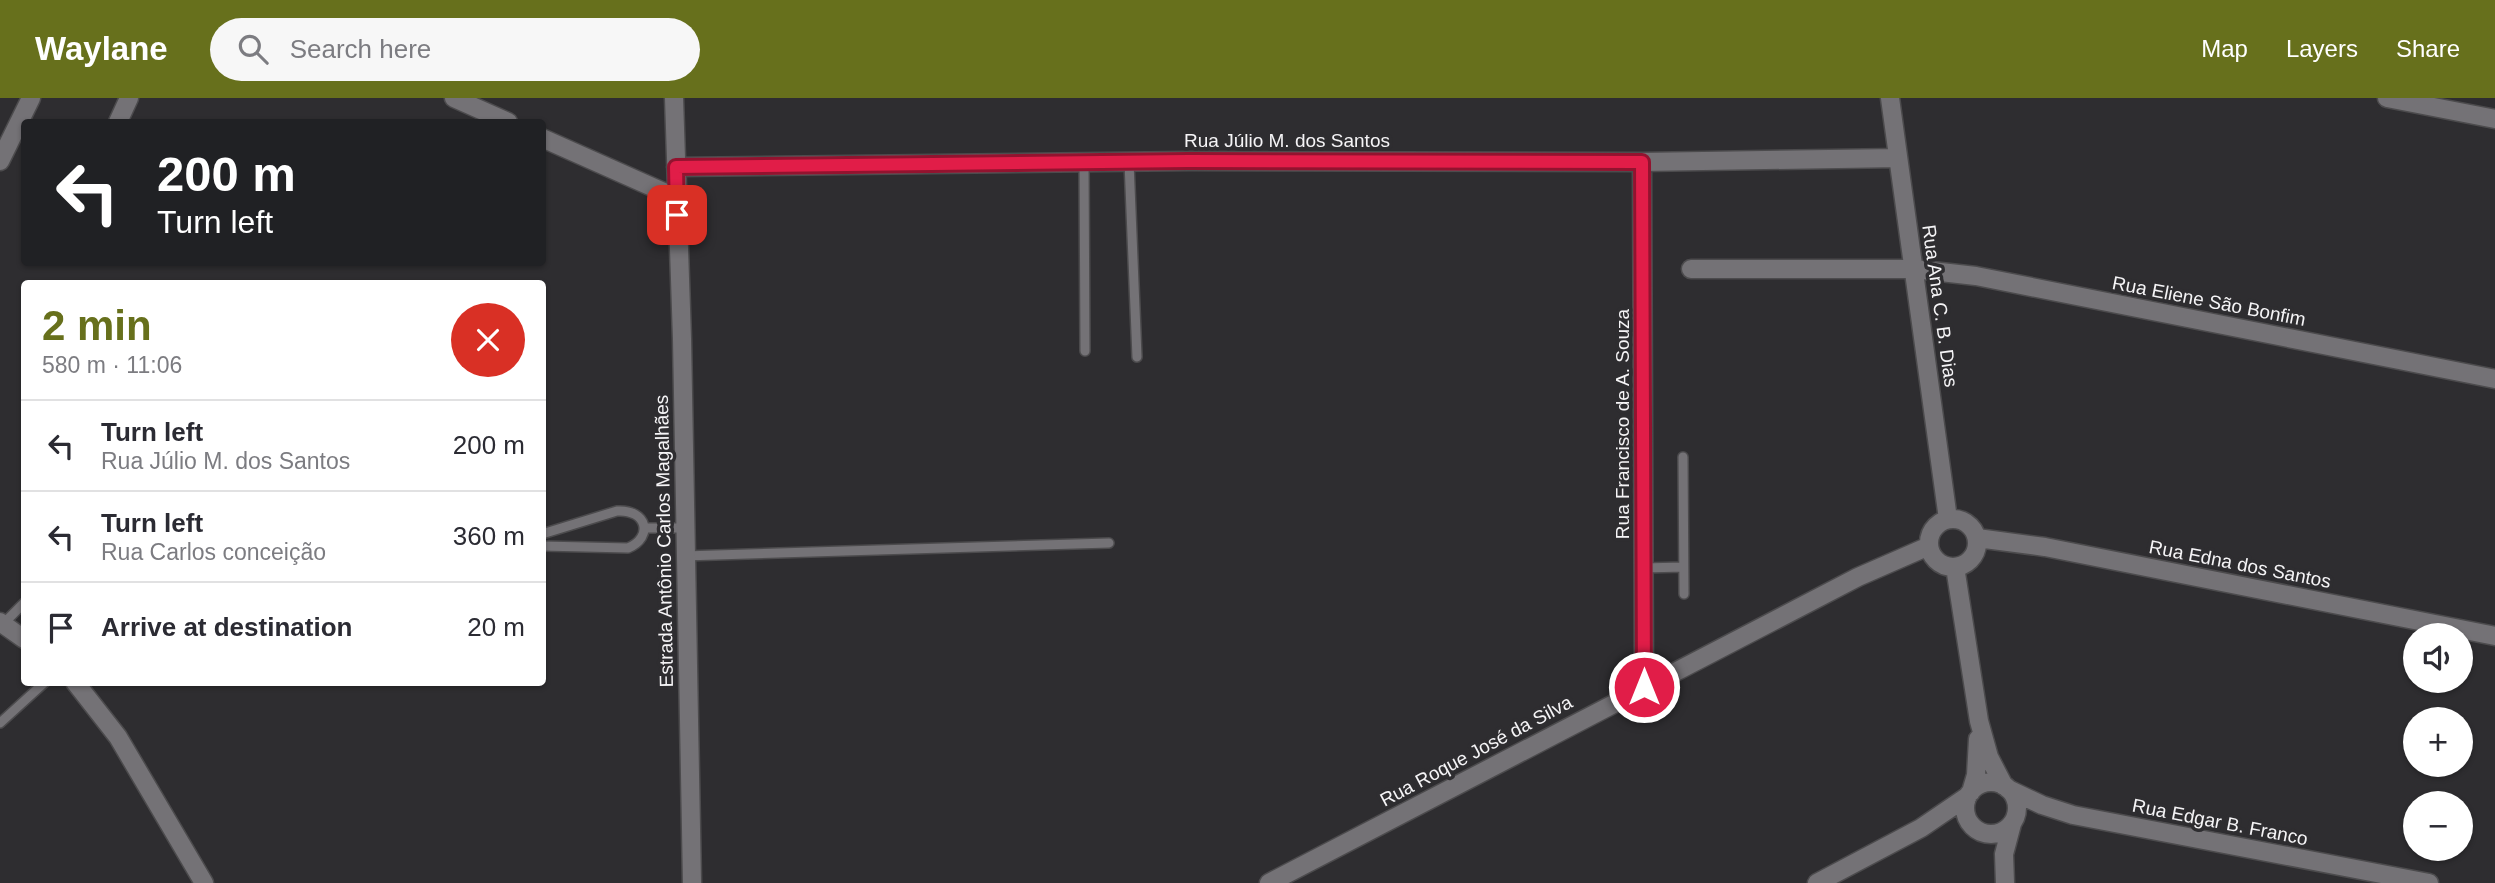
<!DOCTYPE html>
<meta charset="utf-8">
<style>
:root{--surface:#fff;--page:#f7f7f7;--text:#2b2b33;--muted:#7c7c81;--line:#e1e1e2;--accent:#67701c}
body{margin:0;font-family:Helvetica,sans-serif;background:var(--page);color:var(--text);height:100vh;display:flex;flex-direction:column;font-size:26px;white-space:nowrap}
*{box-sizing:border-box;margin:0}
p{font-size:23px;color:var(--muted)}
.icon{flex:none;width:38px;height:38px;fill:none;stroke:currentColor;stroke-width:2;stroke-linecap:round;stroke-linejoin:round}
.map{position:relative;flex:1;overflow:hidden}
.sheet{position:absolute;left:21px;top:182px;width:525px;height:406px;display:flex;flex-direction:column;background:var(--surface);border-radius:7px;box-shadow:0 2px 5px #0004}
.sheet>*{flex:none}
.hud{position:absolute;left:21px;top:21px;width:525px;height:147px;border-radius:7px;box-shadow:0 2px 5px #0004;background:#202124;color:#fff;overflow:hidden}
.fabs{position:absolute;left:2403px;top:525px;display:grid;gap:14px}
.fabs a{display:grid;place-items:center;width:70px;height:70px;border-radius:50%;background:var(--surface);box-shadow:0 2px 5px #0004;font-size:35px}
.pin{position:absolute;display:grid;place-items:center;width:60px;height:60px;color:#fff;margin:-30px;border-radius:14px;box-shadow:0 4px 10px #0006}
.me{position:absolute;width:77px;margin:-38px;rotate:0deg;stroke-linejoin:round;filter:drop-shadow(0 0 5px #0008)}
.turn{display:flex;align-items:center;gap:24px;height:147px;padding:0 21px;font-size:32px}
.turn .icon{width:91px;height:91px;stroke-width:2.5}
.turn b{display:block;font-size:49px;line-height:60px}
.round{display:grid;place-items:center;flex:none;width:74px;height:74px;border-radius:37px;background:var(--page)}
.headline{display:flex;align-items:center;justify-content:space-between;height:119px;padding:0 21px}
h1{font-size:42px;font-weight:700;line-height:52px;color:var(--accent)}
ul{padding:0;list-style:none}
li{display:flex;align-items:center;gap:21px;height:91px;padding:0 21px;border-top:2px solid var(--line)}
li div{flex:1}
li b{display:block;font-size:26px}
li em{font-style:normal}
header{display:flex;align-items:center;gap:42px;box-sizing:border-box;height:98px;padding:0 35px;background:var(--accent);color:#fff}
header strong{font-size:33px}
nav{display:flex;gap:38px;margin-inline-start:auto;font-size:24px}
.search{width:490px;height:63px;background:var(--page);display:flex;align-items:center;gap:18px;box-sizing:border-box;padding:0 24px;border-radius:38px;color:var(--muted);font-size:26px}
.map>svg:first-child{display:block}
</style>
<header>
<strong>Waylane</strong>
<div class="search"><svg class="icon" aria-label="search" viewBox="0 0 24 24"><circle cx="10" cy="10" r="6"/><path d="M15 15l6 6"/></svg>Search here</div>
<nav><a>Map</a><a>Layers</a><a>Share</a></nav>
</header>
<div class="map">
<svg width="2495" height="785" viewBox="0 0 2495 785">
<rect width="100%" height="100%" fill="#2e2d30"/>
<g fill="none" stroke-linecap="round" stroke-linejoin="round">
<g stroke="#4c4b4d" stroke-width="12">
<path id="service" d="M1084,64L1085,253
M1129,64L1137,259
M1683,359L1684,496
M644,430H684
M542,436L617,413C647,411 654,439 628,450L542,448
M684,458L1109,445
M1644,470L1683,469
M3,526L24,505
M0,625L45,584"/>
</g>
<g stroke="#4c4b4d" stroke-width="21">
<path id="minor" d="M454,0L508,24
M674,0L682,241L692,785
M1890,0L1948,421
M2387,0L2495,21
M118,24L129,0
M542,40L677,100
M0,63L31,0
M1642,64L1644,589
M676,69L1189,63L1642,64L1898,60
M1691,171H1914L1976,178L2495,281
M1929 445a24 24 0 1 1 48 0a24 24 0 1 1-48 0Z
M1977,440L2045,449L2495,538
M1955,469L1979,623L1989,659L2004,688
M0,524L24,541
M75,584L118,639L204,785
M1965 710a26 26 0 1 1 52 0a26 26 0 1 1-52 0Z
M2008,691L2042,707L2073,717L2429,785
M1971,694L1976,677L1978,641
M1269,785L1858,479L1929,448
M1817,785L1921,730L1968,698
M2005,785L2004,756L2012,726"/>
</g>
<use href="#service" stroke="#747276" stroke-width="9"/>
<use href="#minor" stroke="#747276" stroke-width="18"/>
</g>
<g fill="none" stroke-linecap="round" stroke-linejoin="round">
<g stroke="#92132f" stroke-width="18">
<path id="route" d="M677,117L676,69L1188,63L1642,64L1644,589"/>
</g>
<use href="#route" stroke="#e11d48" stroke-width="12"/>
</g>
<g text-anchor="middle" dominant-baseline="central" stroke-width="7" stroke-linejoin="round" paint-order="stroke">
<g font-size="19" fill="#f5f4f6" stroke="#2e2d30">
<text x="1287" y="42">Rua Júlio M. dos Santos</text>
<text transform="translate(2209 203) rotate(11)">Rua Eliene São Bonfim</text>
<text transform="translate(1940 208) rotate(82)">Rua Ana C. B. Dias</text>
<text transform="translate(1622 326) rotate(-90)">Rua Francisco de A. Souza</text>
<text transform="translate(664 443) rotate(-91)">Estrada Antônio Carlos Magalhães</text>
<text transform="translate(2240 466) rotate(11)">Rua Edna dos Santos</text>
<text transform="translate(1476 653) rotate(-28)">Rua Roque José da Silva</text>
<text transform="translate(2220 724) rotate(11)">Rua Edgar B. Franco</text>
</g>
</g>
</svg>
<div class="fabs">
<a><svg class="icon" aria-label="sound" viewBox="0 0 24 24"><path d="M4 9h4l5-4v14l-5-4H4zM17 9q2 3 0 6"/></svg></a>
<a>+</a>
<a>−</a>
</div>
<div class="pin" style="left:677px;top:117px;background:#d93025"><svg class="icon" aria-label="arrive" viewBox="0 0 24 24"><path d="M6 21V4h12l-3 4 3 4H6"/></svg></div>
<svg class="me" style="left:1644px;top:589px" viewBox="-20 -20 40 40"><circle r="17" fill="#e11d48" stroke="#fff" stroke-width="3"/><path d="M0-11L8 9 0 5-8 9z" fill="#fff"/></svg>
<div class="hud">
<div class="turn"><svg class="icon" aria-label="left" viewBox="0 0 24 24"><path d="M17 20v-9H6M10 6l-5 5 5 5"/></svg><div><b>200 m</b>Turn left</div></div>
</div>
<section class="sheet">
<div class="headline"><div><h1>2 min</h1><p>580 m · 11:06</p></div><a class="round" style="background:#d93025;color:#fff"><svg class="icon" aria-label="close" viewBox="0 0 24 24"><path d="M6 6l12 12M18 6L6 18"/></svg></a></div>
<ul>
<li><svg class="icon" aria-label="left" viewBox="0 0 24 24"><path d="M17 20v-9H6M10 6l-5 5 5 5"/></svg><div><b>Turn left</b><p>Rua Júlio M. dos Santos</p></div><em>200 m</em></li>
<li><svg class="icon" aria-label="left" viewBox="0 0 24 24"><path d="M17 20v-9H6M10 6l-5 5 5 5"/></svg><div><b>Turn left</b><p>Rua Carlos conceição</p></div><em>360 m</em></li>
<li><svg class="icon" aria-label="arrive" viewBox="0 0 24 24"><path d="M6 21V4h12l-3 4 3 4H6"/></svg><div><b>Arrive at destination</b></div><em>20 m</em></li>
</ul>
</section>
</div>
